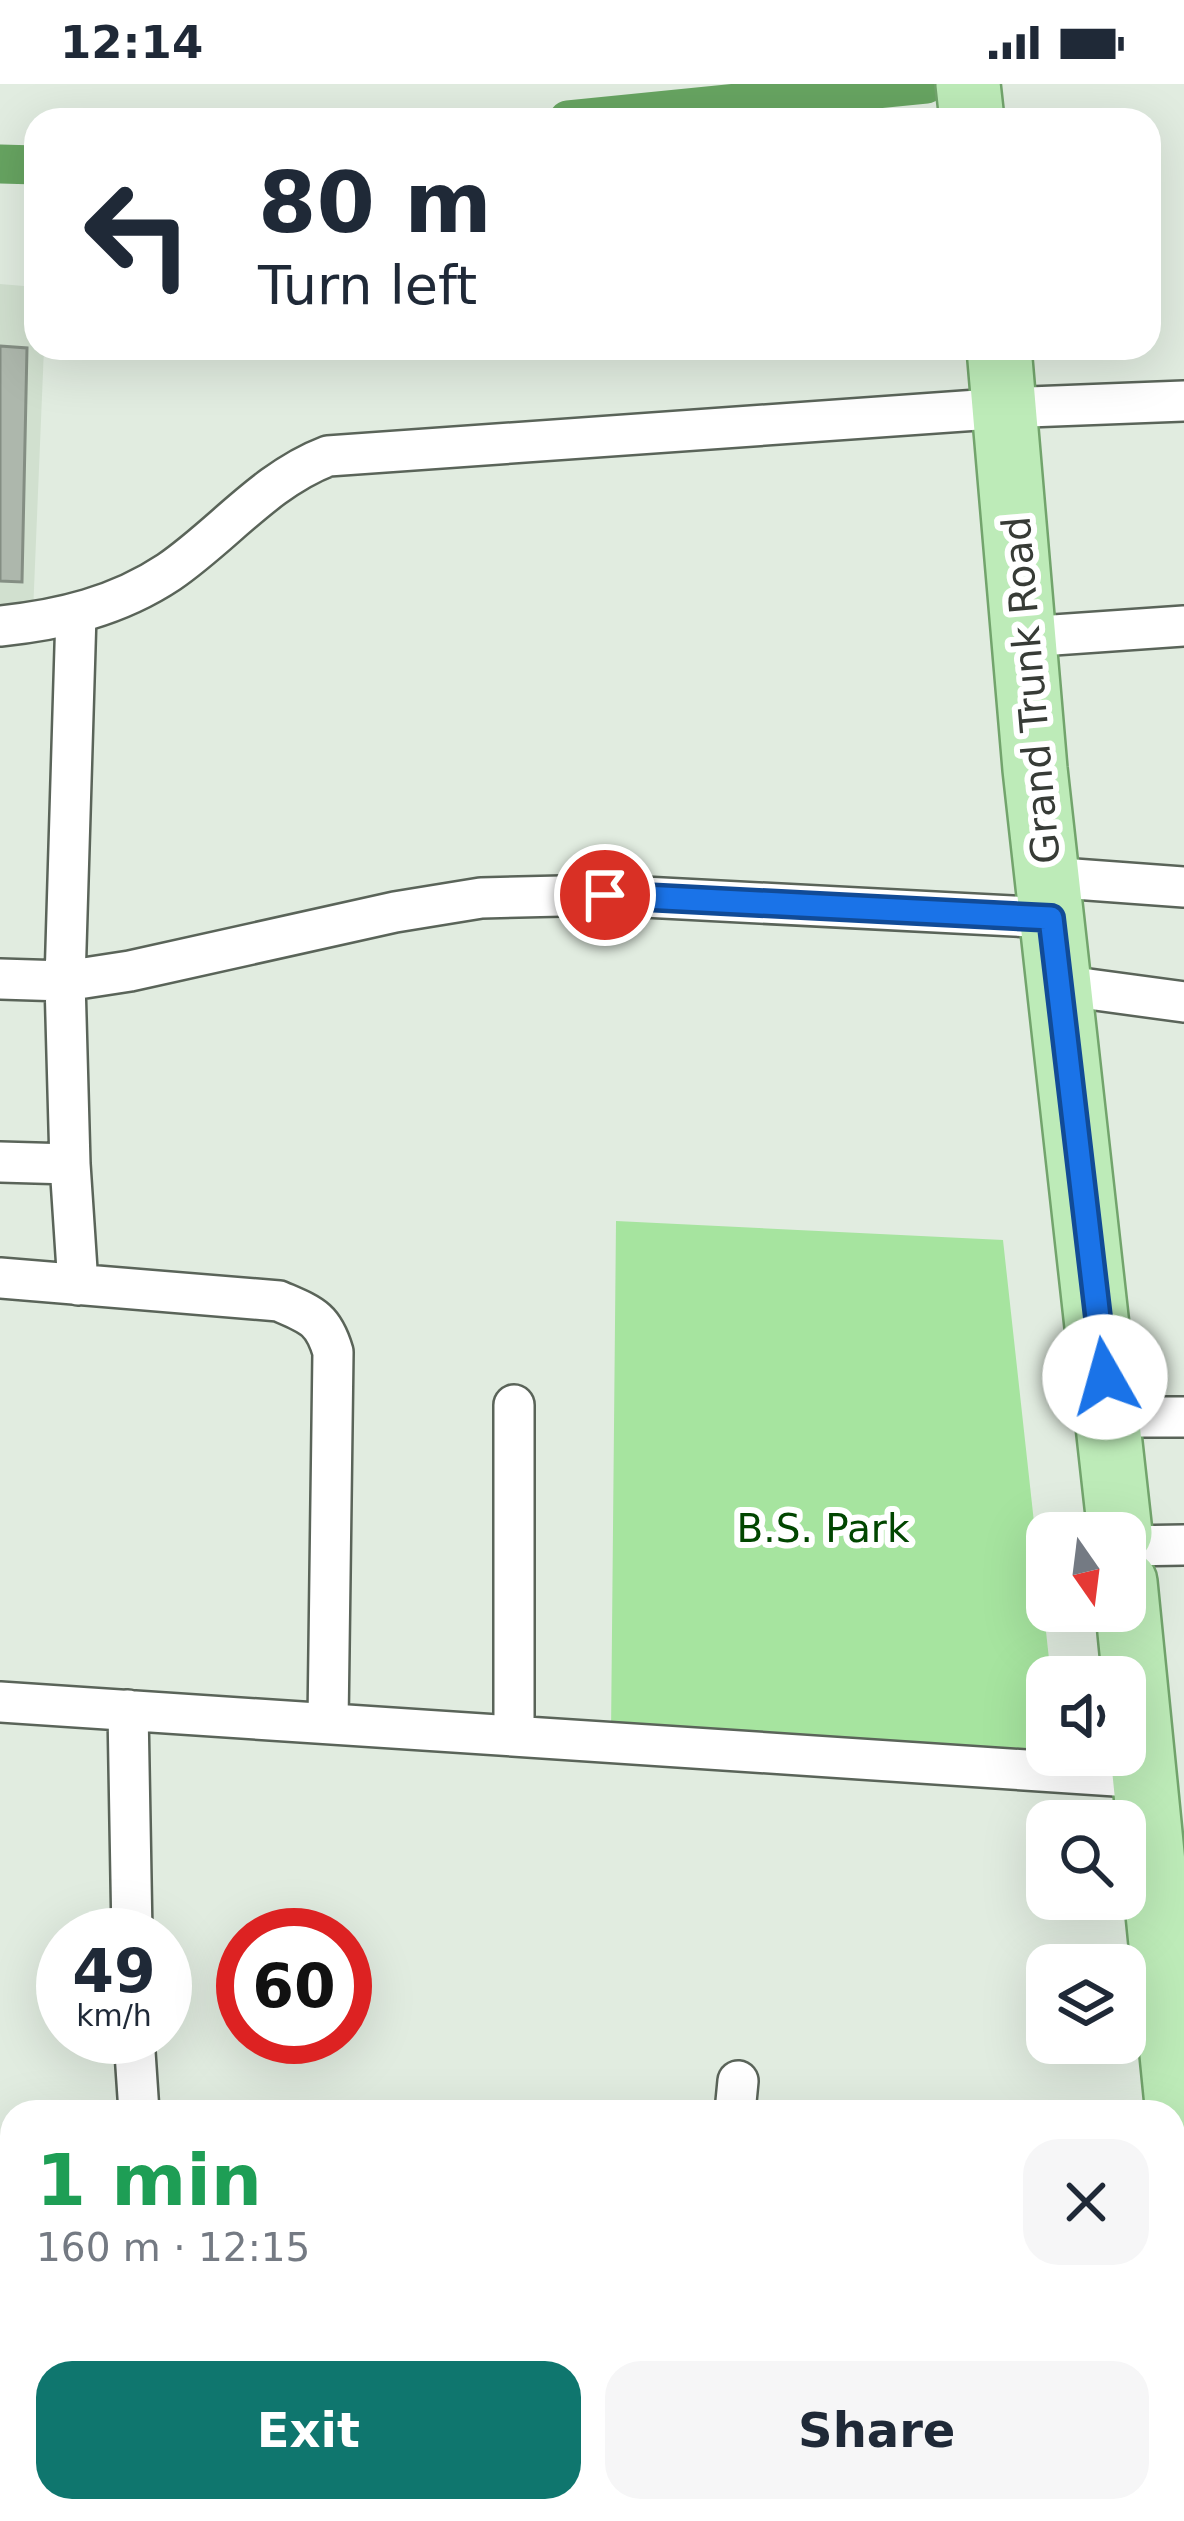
<!DOCTYPE html>
<meta charset="utf-8">
<style>
:root{--surface:#fff;--page:#f6f6f7;--text:#1f2937;--muted:#747a83;--accent:#0f766e}
body{margin:0;font-family:"DejaVu Sans",sans-serif;background:var(--page);color:var(--text);height:100vh;display:flex;flex-direction:column;font-size:45px;white-space:nowrap}
*{box-sizing:border-box;margin:0}
p{font-size:39px;color:var(--muted)}
.icon{flex:none;width:66px;height:66px;fill:none;stroke:currentColor;stroke-width:2;stroke-linecap:round;stroke-linejoin:round}
.map{position:relative;flex:1;overflow:hidden}
.panel{position:absolute;left:0px;top:2016px;width:1185px;height:423px;display:flex;flex-direction:column;background:var(--surface);border-radius:36px 36px 0 0;box-shadow:0 12px 48px #0002}
.panel>*{flex:none}
.hud{position:absolute;left:24px;top:24px;width:1137px;height:252px;border-radius:36px;box-shadow:0 12px 48px #0002;background:#fff;color:var(--text);overflow:hidden}
.needle{width:78px;rotate:166deg}
.controls{position:absolute;left:1026px;top:1428px;display:grid;gap:24px}
.controls a{display:grid;place-items:center;width:120px;height:120px;border-radius:24px;background:var(--surface);box-shadow:0 12px 48px #0002;font-size:60px}
.speed{position:absolute;left:36px;top:1824px;display:flex;gap:24px;font-size:60px;font-weight:700;text-align:center}
.speed>*{display:grid;place-content:center;width:156px;height:156px;border-radius:50%;background:var(--surface);box-shadow:0 12px 48px #0002;line-height:1}
.speed small{font-size:30px;font-weight:400}
.speed .limit{border:18px solid #d22;background:#fff;color:#111}
.pin{position:absolute;display:grid;place-items:center;width:102px;height:102px;color:#fff;margin:-51px;border:6px solid #fff;border-radius:50%;box-shadow:0 3px 12px #0007}
.me{position:absolute;width:132px;margin:-66px;rotate:353deg;stroke-linejoin:round;filter:drop-shadow(0 0 9px #0008)}
.turn{display:flex;align-items:center;gap:42px;height:252px;padding:0 36px;font-size:54px}
.turn .icon{width:156px;height:156px;stroke-width:2.5}
.turn b{display:block;font-size:84px;line-height:102px}
.round{display:grid;place-items:center;flex:none;width:126px;height:126px;border-radius:36px;background:var(--page)}
.summary{display:flex;align-items:center;justify-content:space-between;height:204px;padding:0 36px}
h1{font-size:72px;font-weight:700;line-height:90px;color:#1e9e55}
.cta{display:flex;gap:24px;margin-top:auto;padding:24px 36px}
.cta a{flex:1;height:138px;border-radius:36px;background:var(--accent);color:#fff;font-size:48px;font-weight:700;line-height:138px;text-align:center}
.cta a+a{background:var(--page);color:var(--text)}
.status{display:flex;justify-content:space-between;align-items:center;height:84px;padding:0 60px;background:var(--surface);direction:ltr}
.status svg{height:33px;fill:currentColor}
.map>svg:first-child{display:block}
</style>
<div class="status"><b>12:14</b><svg viewBox="0 0 49 12"><path d="M0 12V9h3v3zM5 12V6h3v6zM10 12V3h3v9zM15 12V0h3v12zM26 1h20v11H26zM47 4h2v5h-2z"/></svg></div>
<div class="map">
<svg width="1184" height="2437" viewBox="0 0 1184 2437">
<rect width="100%" height="100%" fill="#e1ece0"/>
<path fill="#d1e0cf" d="M0,200L36,203V264H44L33,529L0,532Z"/>
<path fill="#a6e49f" d="M616,1137L1003,1156L1051,1593H1047V1671L611,1650Z"/>
<g fill="none" stroke-linecap="round" stroke-linejoin="round">
<path stroke="#67a461" stroke-width="39" d="M568,36L926,0
M0,80L36,81"/>
</g>
<path fill="#adb7ac" stroke="#848e83" stroke-width="3" d="M0,262L27,264L22,498L0,497Z"/>
<g fill="none" stroke-linecap="round" stroke-linejoin="round">
<g stroke="#5a6459" stroke-width="44">
<path id="minor" d="M76,530L65,897L70,1080L78,1201
M0,542C60,536 118,522 169,488C223,451 265,396 328,372L1006,324L1184,317
M1025,553L1184,542
M1047,793L1184,803
M0,895L65,897L130,887L395,828L481,814L605,811L1051,834
M1059,901L1184,918
M0,1078L70,1080
M0,1194L279,1217C311,1231 323,1234 333,1268L328,1639
M514,1321V1652
M1109,1333H1184
M1125,1462L1184,1461
M0,1618L1146,1694
M128,1626L132,1851
M134,1953L139,2028
M735,2028L738,1997
M1173,2262L1184,2261
M0,2383L12,2384
M458,2427L460,2437
M44,2437V2427"/>
</g>
<g stroke="#72a46c" stroke-width="68">
<path id="primary" d="M968,0L972,36
M999,264L1035,685L1120,1449
M1125,1498L1184,2091"/>
</g>
<use href="#minor" stroke="#fff" stroke-width="39"/>
<use href="#primary" stroke="#bdebb8" stroke-width="63"/>
</g>
<g fill="none" stroke-linecap="round" stroke-linejoin="round">
<g stroke="#114b97" stroke-width="30">
<path id="route" d="M605,811L1051,834L1105,1293"/>
</g>
<use href="#route" stroke="#1a73e8" stroke-width="21"/>
</g>
<g text-anchor="middle" dominant-baseline="central" stroke-width="12" stroke-linejoin="round" paint-order="stroke">
<g font-size="39" fill="#373b36" stroke="#fff">
<text transform="translate(1031 606) rotate(-95)">Grand Trunk Road</text>
</g>
<g font-size="39" fill="#014600" stroke="#fff">
<text x="823" y="1444">B.S. Park</text>
</g>
</g>
</svg>
<div class="controls">
<a><svg class="needle" viewBox="-14 -14 28 28"><path d="M0-13l5 13h-10z" fill="#e53935"/><path d="M0 13l5-13h-10z" fill="#747a83"/></svg></a>
<a><svg class="icon" aria-label="sound" viewBox="0 0 24 24"><path d="M4 9h4l5-4v14l-5-4H4zM17 9q2 3 0 6"/></svg></a>
<a><svg class="icon" aria-label="search" viewBox="0 0 24 24"><circle cx="10" cy="10" r="6"/><path d="M15 15l6 6"/></svg></a>
<a><svg class="icon" aria-label="layers" viewBox="0 0 24 24"><path d="M12 4l9 5-9 5-9-5zM3 14l9 5 9-5"/></svg></a>
</div>
<div class="speed"><div>49<small>km/h</small></div><div class="limit">60</div></div>
<div class="pin" style="left:605px;top:811px;background:#d93025"><svg class="icon" aria-label="arrive" viewBox="0 0 24 24"><path d="M6 21V4h12l-3 4 3 4H6"/></svg></div>
<svg class="me" style="left:1105px;top:1293px" viewBox="-20 -20 40 40"><circle r="19" fill="#fff"/><path d="M0-13L10 11 0 6-10 11z" fill="#1a73e8"/></svg>
<div class="hud">
<div class="turn"><svg class="icon" aria-label="left" viewBox="0 0 24 24"><path d="M17 20v-9H6M10 6l-5 5 5 5"/></svg><div><b>80 m</b>Turn left</div></div>
</div>
<section class="panel">
<div class="summary"><div><h1>1 min</h1><p>160 m · 12:15</p></div><a class="round"><svg class="icon" aria-label="close" viewBox="0 0 24 24"><path d="M6 6l12 12M18 6L6 18"/></svg></a></div>
<div class="cta"><a>Exit</a><a>Share</a></div>
</section>
</div>
